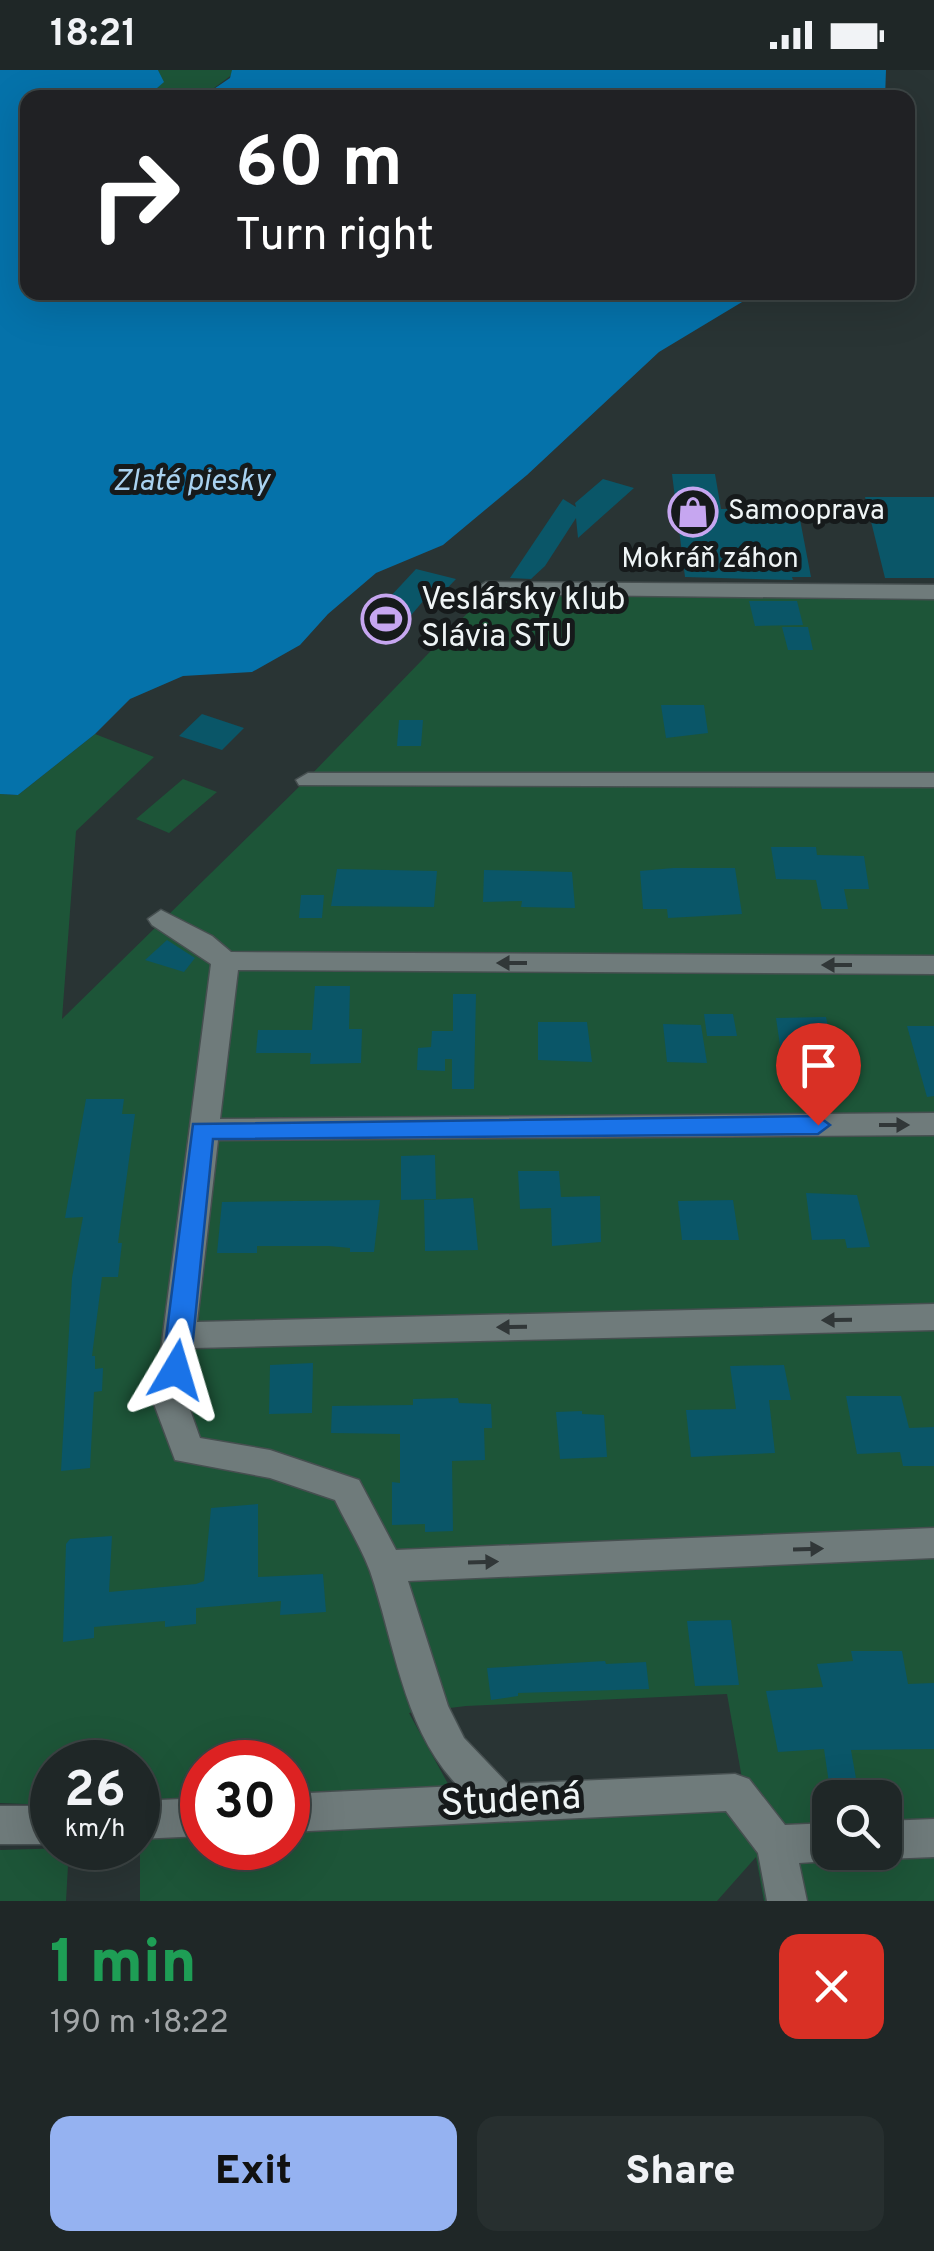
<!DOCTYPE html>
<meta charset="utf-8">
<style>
:root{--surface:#1f2727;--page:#272f2f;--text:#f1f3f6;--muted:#a1a5a7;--line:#3c4444;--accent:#95b2f1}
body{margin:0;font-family:Overpass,sans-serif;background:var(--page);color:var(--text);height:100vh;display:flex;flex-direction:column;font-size:38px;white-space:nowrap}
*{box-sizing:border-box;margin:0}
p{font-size:32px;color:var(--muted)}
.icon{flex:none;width:55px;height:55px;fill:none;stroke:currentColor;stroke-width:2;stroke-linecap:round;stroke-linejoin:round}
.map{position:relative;height:1831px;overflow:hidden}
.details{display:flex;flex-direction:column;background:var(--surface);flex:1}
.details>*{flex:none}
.guide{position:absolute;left:20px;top:20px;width:895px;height:210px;border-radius:20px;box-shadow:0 10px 40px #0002,0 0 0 2px var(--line);background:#202124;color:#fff;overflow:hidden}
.tools{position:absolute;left:812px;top:1710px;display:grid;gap:20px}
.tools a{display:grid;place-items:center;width:90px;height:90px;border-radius:20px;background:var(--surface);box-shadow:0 10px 40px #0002,0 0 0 2px var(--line);font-size:50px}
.speed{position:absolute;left:30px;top:1670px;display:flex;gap:20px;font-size:50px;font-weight:700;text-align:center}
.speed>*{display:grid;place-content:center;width:130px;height:130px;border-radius:50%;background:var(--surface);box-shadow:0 10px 40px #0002,0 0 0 2px var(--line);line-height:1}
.speed small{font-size:25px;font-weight:400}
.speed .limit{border:15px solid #d22;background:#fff;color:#111}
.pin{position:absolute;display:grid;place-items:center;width:85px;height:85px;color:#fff;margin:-102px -42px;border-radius:50% 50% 50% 0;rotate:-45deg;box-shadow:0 0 10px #0007}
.pin .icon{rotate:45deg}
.me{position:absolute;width:110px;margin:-55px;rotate:7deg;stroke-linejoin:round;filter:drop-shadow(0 0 8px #0008)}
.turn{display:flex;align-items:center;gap:35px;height:210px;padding:0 50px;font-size:45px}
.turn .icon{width:130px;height:130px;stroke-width:2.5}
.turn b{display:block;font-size:70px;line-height:85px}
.round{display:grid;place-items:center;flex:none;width:105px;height:105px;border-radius:20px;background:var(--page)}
.overview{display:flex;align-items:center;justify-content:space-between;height:170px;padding:0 50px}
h1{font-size:60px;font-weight:800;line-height:75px;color:#1e9e55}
.cta{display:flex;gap:20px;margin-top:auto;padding:20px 50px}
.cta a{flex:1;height:115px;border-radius:20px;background:var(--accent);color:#111;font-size:40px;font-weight:800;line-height:115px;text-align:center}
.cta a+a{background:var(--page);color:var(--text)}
.status{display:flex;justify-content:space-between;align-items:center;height:70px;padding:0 50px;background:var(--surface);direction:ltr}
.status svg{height:28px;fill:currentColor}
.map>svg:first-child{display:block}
</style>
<div class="status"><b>18:21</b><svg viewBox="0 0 49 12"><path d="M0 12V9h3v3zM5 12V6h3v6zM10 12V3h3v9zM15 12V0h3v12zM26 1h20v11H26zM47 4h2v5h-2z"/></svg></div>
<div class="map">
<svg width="934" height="1831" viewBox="0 0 934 1831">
<rect width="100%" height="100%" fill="#293434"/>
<path fill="#1d5538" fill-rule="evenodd" d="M158,0H232L233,4L202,27H162L156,19L163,12Z
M539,515L934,516V1831H764L756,1787L717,1831H140V1768L202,1764V1778H288V1759L728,1735L754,1776L727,1624L466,1636L409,1643L452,1721L288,1729V1692H202V1734H197L196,1728L138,1731V1692H52V1735L0,1733V724L18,725L95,664L154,687L76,761L62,949L306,710L483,527ZM830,1728H885V1782H830Z
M183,709L217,722L169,763L136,749Z
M69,1778L66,1831H0V1780Z"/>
<path fill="#0572aa" d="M0,0H158L164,12L156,19L162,27L28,28V222L757,223L659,282L527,405L443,475L376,503L328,544L300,575L252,602L183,606L130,629L95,664L18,725L0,724Z
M232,0H886L885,28L202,27L230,8Z"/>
<path fill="#0a5668" d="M672,404H715L721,439H798L811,507H792L793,510L685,507Z
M603,409L634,418L578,468L576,448L545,496L531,509L510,508L563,429L576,437L575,433Z
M865,427H934V508H885Z
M416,499L456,509L435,531L425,529L394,565L362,557Z
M749,531H797L803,555L755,556Z
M782,557H808L813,580H788Z
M661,635H704L708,663L666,668Z
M202,644L244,658L222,680L179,666Z
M399,650H423L421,676H397Z
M771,777H816L817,785L864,786L869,819H844L848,839H822L816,810L776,809Z
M673,798H735L742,844L668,848L667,839H643L640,801Z
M337,799L437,801L434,837L331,836Z
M484,800L572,802L575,838L521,837L522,831L483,832Z
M301,825H324L322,848H299Z
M167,870L195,888L184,902L145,890Z
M315,916H350L349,959H362L361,993L310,994L311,983H256L258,960H312Z
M453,924H476L474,1019H452V989H445V1001L417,1000L418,978L431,977L432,961H453Z
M704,944H733L737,966H707Z
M826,947L835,988L782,989L776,948Z
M538,952H587L592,992L538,990Z
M663,954L701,955L707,993L667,992Z
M907,956H934V1026L927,1027Z
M86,1029H124L122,1044H135L118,1173H122L118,1207H102L92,1286H95V1299L103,1298L102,1321L94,1322L90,1398L61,1401L72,1208L83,1147L65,1148Z
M435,1085L436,1129L401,1130V1086Z
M518,1101H559L561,1127L600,1126L601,1172L552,1176L551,1138L520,1139Z
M806,1123L857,1125L870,1177L847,1178L845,1169L812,1170Z
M473,1128L478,1180L425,1181L424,1130Z
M380,1130L374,1182H350V1178L329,1176H257V1183H217L222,1132Z
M733,1130L739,1170H682L678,1131Z
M313,1293L312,1343L269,1344L270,1295Z
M784,1295L791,1330H769L775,1383L691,1387L686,1340L736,1339L730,1296Z
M846,1326H901L909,1358L934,1357V1396H903L900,1382L857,1384Z
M458,1328L459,1333L491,1334L492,1358H484L485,1390L452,1391L453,1461L425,1462V1454L392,1455V1412L400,1413V1364L331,1363L332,1336L413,1335V1329Z
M582,1341V1344L604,1345L607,1387L560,1389L556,1342Z
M258,1434V1507L323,1504L326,1542L280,1545L281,1531L196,1538V1554L165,1557V1551L94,1557V1568L63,1572L66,1474L70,1469L112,1466L109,1522L196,1514L204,1511L211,1438Z
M731,1550L739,1615L695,1616L687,1551Z
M851,1581H902L908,1614L934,1613V1679L851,1680L858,1720H830L824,1679L778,1682L766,1621L823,1617L817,1594L853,1591Z
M605,1591L606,1594L646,1592L649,1619L518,1623V1626L491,1630L487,1598Z"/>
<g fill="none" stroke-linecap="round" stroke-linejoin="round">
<g stroke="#464f50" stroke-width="3">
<path id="street" d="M486,512L934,515V529L478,524L475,519Z
M308,703H934V717L299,715L296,710Z
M161,840L212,866L231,882L934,886V904L238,900L220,1049L934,1043V1065L218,1070L197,1252L934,1234V1260L194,1278L188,1334L200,1368L270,1380L359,1410L396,1480L934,1458V1488L408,1511L448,1636L464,1668L508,1714L735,1704L749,1709L785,1755L830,1753V1782H845L830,1791L799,1793L807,1831H767L758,1783L726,1741L288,1762V1724L458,1716C403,1659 395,1574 370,1501C361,1477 346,1453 335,1430L270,1408L175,1390L154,1334L211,894L152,855L148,849Z
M202,1728V1766L138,1769V1731Z
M0,1736H52V1774H0Z
M934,1749V1787L885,1789L871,1784L885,1782V1751Z"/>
</g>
<use href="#street" fill="#6f7b7b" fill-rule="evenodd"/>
</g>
<defs><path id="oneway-solid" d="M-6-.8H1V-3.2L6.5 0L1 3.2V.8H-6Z" transform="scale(2.5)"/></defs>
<g fill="#313738">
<use href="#oneway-solid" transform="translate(512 893) rotate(-180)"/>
<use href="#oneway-solid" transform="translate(837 895) rotate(-180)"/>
<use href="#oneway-solid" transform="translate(894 1055)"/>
<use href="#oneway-solid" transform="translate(837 1250) rotate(179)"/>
<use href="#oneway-solid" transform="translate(512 1257) rotate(179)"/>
<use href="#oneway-solid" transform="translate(808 1479) rotate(-2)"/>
<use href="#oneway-solid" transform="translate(483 1492) rotate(-2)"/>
</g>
<path fill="#1a73e8" stroke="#114b97" stroke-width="2.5" d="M818,1046L830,1055L818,1064L213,1069L190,1300L186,1307L176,1311L166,1307L162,1300L193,1054Z"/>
<defs>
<g id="shop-ring" transform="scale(2.5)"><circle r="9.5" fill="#161a1b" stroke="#c6a6f0" stroke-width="1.5"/><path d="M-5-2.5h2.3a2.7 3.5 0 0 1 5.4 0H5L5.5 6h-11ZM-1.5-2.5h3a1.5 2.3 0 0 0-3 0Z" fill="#c6a6f0"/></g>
<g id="stadium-ring" transform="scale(2.5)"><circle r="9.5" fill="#161a1b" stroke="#c6a6f0" stroke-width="1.5"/><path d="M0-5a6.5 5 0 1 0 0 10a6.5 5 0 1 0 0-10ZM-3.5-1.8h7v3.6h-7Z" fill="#c6a6f0"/></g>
</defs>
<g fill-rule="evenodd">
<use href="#shop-ring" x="693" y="442"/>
<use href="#stadium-ring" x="386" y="549"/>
</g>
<g text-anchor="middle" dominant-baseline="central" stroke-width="10" stroke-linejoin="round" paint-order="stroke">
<g font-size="28" fill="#eff5f6" stroke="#161a1b" text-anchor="start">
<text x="728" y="442">Samooprava</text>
</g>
<g font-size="28" fill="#eff5f6" stroke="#161a1b">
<text x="710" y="490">Mokráň záhon</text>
</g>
<g font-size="30" font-style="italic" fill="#a9d2f0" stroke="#161a1b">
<text x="191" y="412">Zlaté piesky</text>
</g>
<g font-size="32" fill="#eff5f6" stroke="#161a1b" text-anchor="start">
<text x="421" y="531">Veslársky klub<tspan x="421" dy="37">Slávia STU</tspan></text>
</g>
<g font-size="38" fill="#eff5f6" stroke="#161a1b">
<text transform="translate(511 1732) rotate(-3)">Studená</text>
</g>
</g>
</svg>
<div class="tools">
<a><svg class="icon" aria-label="search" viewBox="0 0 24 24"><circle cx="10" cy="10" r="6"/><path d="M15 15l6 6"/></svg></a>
</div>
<div class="speed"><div>26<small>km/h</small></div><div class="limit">30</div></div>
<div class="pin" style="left:818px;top:1055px;background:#d93025"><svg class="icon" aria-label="arrive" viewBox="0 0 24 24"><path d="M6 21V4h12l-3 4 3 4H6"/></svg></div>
<svg class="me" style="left:176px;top:1300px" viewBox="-20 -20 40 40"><path d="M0-17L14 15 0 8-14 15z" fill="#1a73e8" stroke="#fff" stroke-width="4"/></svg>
<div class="guide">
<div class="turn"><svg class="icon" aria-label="right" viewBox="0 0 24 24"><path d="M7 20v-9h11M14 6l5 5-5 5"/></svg><div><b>60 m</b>Turn right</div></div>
</div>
</div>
<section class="details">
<div class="overview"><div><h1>1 min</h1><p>190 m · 18:22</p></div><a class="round" style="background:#d93025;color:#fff"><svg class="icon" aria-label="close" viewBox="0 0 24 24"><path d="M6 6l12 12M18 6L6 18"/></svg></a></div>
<div class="cta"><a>Exit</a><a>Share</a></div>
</section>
